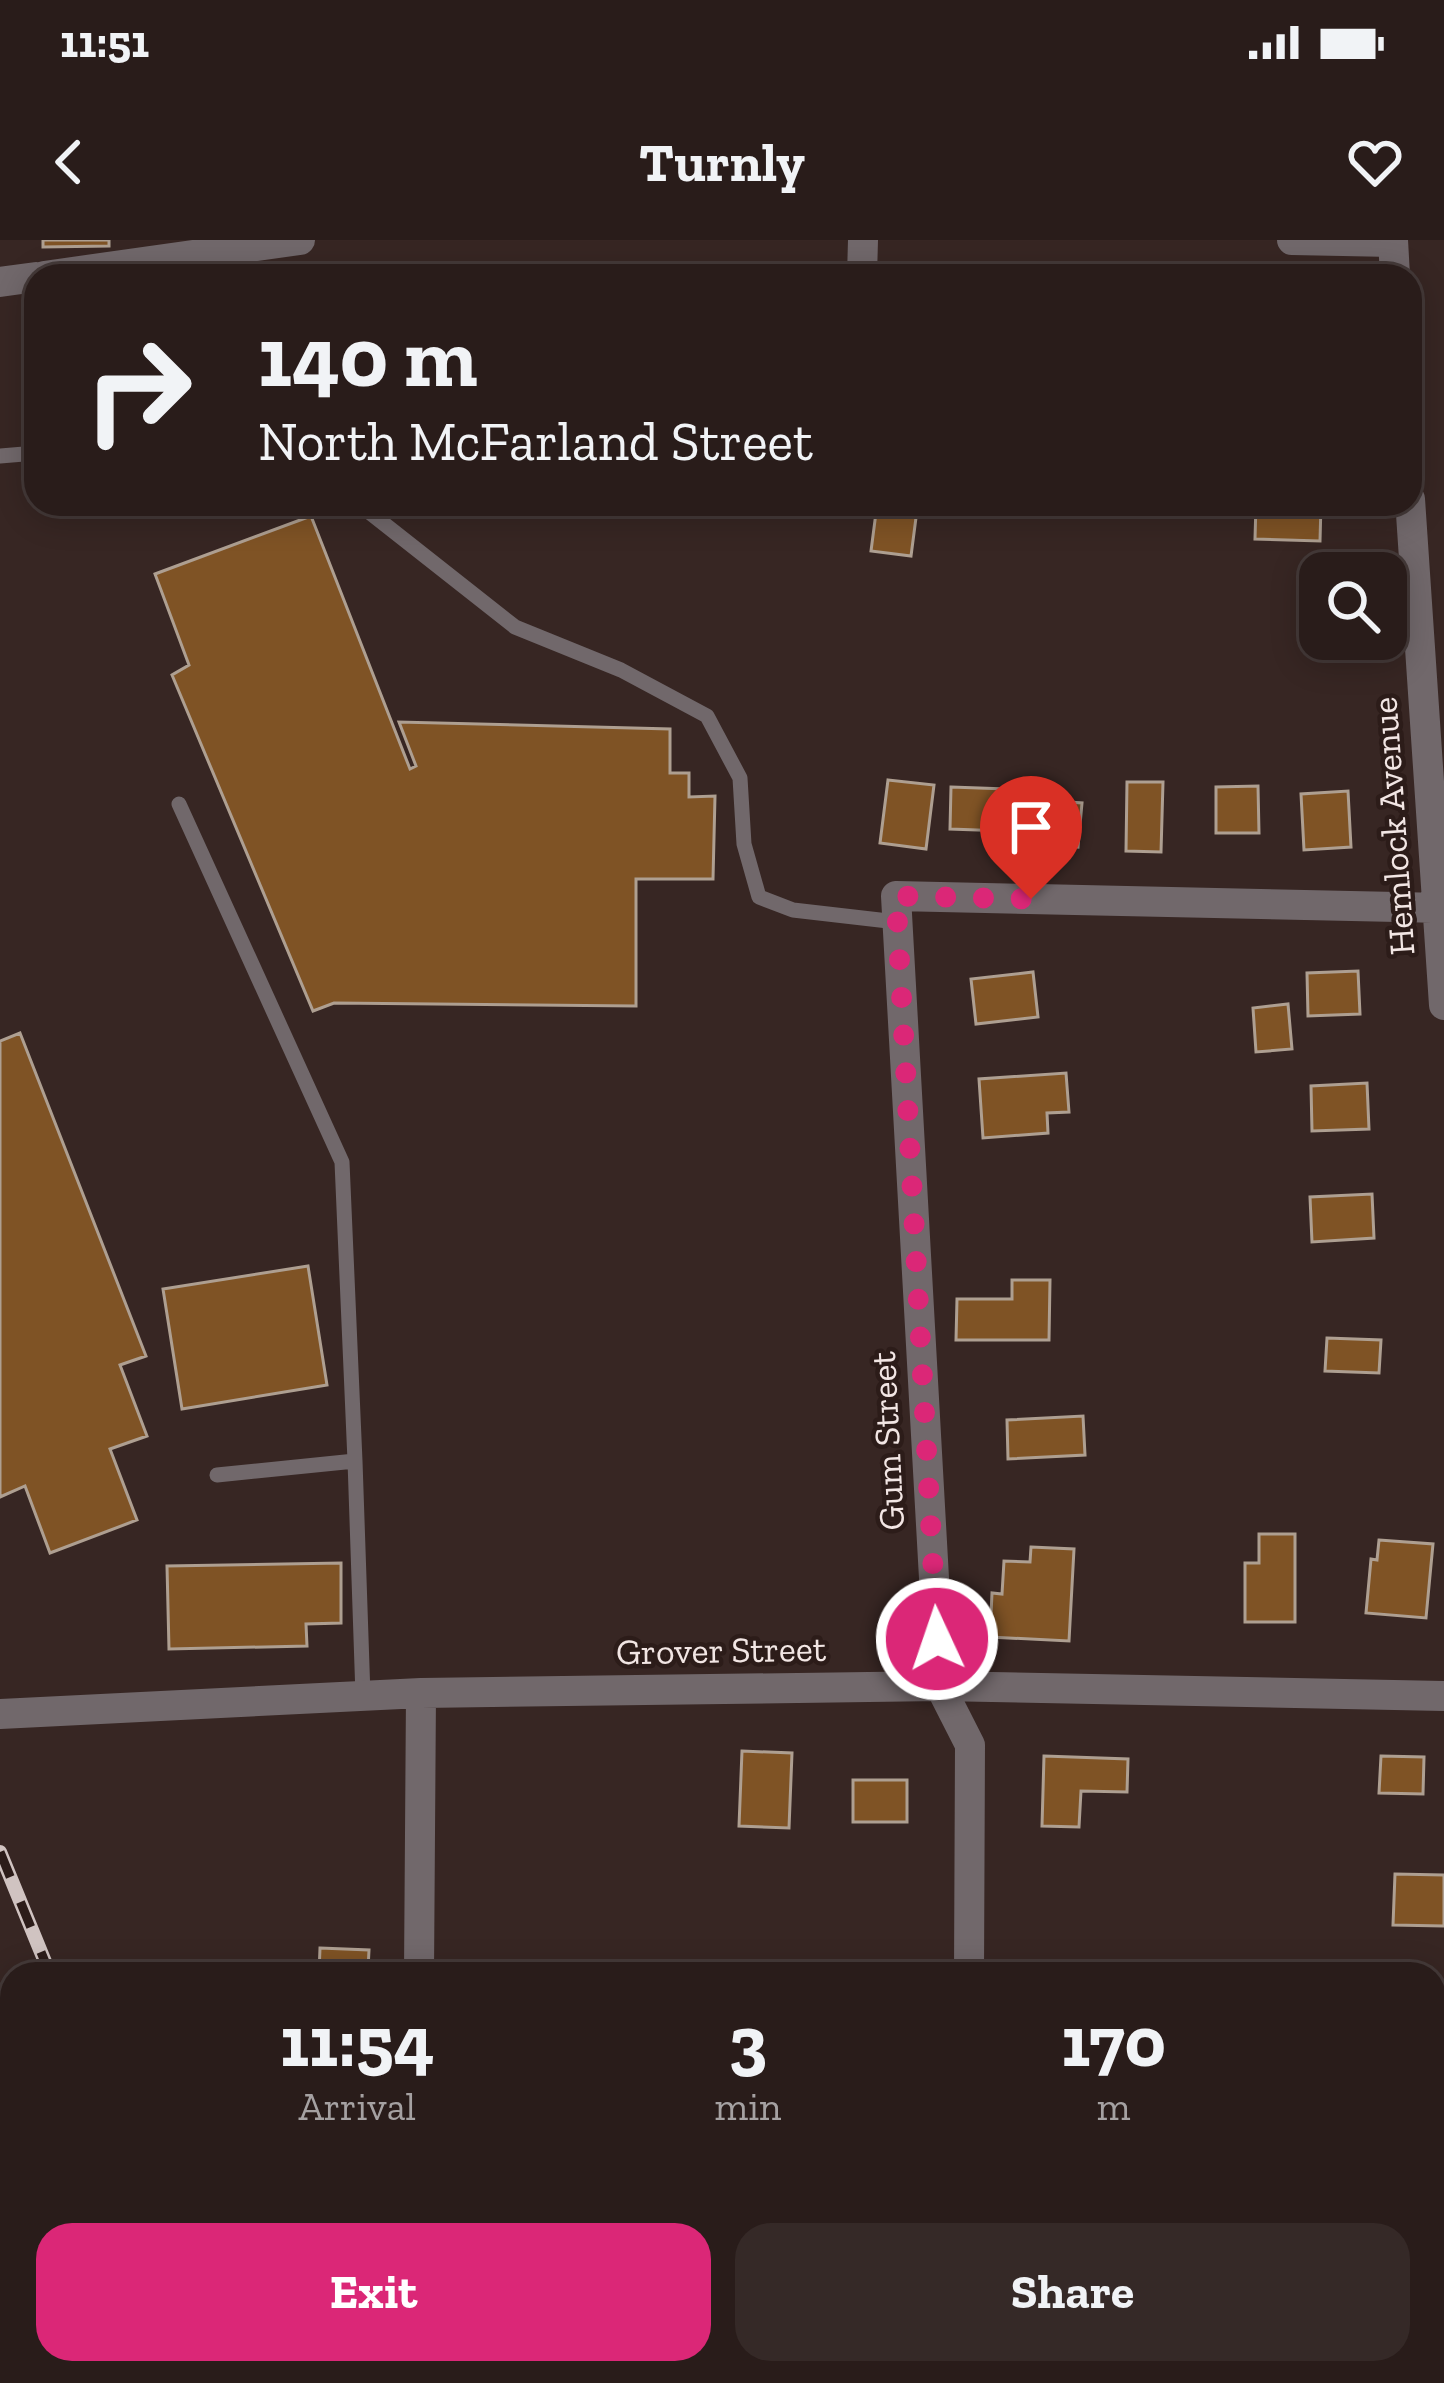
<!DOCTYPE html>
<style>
:root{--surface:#291c1a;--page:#352927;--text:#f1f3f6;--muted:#a5a1a2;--line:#453a39;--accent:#db2777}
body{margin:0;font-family:"Zilla Slab",serif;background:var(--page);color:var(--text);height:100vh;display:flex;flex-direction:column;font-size:45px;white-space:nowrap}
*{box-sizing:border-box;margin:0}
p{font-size:39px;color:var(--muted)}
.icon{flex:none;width:66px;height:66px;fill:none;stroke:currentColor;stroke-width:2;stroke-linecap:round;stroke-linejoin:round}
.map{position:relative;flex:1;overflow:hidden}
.side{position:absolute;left:0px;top:1722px;width:1446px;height:423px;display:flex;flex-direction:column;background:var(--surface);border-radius:36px 36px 0 0;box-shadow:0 6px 30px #0003,0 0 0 3px var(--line)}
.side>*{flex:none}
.banner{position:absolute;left:24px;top:24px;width:1398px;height:252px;border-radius:36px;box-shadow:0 6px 30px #0003,0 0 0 3px var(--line);background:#291c1a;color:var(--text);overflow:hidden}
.controls{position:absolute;left:1299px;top:312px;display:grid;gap:24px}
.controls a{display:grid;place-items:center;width:108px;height:108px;border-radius:24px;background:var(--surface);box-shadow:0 6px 30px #0003,0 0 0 3px var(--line);font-size:60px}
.pin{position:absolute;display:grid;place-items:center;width:102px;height:102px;color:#fff;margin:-123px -51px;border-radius:50% 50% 50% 0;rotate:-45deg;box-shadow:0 0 12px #0007}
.pin .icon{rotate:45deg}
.me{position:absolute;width:132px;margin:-66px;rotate:357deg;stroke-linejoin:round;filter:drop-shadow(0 0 9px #0008)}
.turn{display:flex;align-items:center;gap:42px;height:252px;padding:0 36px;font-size:54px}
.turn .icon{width:156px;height:156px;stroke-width:2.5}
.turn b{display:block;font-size:84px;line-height:102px}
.eta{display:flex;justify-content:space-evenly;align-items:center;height:204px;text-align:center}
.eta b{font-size:72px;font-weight:800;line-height:84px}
.cta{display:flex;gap:24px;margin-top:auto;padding:24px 36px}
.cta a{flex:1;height:138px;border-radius:36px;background:var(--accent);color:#fff;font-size:48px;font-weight:800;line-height:138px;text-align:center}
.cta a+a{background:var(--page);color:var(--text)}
.status{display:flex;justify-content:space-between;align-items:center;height:84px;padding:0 60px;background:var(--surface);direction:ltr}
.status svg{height:33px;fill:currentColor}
header{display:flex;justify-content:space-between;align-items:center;height:156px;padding:0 36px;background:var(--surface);font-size:54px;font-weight:800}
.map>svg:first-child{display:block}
</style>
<div class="status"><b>11:51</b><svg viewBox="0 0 49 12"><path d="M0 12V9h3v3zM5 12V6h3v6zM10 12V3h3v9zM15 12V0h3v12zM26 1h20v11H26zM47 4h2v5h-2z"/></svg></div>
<header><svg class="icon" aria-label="back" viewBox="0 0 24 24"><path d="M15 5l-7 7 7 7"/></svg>Turnly<svg class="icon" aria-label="heart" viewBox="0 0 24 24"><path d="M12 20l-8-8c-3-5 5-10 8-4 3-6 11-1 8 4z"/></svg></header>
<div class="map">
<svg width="1444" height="2143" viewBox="0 0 1444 2143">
<rect width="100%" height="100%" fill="#372623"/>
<path fill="#7f5325" stroke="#ae9f91" stroke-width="3" d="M43,0H109V6L43,7Z
M564,27L589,29V36H564Z
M1256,264H1321L1320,301L1255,299Z
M877,265L917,270L911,316L871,311Z
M311,276L410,529L416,526L399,482L670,489V533H689V557L715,556L713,639H636V766L334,763L313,771L172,435L189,425L155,334Z
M888,540L934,545L926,609L880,603Z
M1127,542H1163L1161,612L1126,611Z
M1258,546L1259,593H1216V547Z
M951,547L1006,549L1005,591L950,589Z
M1348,551L1351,607L1304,610L1301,554Z
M1040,560L1082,563L1078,607L1036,603Z
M1358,731L1360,774L1308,776L1307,733Z
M1033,732L1038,777L976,784L971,739Z
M1288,764L1292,809L1256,812L1253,768Z
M20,793L146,1116L120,1125L147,1196L110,1209L137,1280L50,1313L25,1246L0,1257V801Z
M1066,833L1069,872L1047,873L1048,893L983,898L979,839Z
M1367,843L1369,889L1312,891L1311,846Z
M1372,954L1374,998L1312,1002L1310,957Z
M308,1026L327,1145L182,1169L163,1049Z
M1012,1040H1050L1049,1100H956L957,1059H1012Z
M1327,1098L1381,1100L1379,1133L1325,1131Z
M1083,1176L1085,1215L1008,1219L1007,1180Z
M1259,1294H1295V1382H1245V1323H1259Z
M1379,1300L1433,1304L1426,1378L1366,1373L1371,1319L1377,1320Z
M1031,1307L1074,1309L1069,1401L990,1397L992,1353L1002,1354L1004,1321L1030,1322Z
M341,1323V1383L306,1384L307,1406L169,1409L167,1326Z
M742,1511L792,1513L789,1588L739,1586Z
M1044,1516L1128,1519L1127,1552L1081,1551L1079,1587L1042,1586Z
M1381,1516L1424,1517L1423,1554L1379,1553Z
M853,1540H907V1582H853Z
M1395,1634L1444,1635V1686L1393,1685Z
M320,1708L369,1710L368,1730L382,1734H319Z
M1351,1724H1390V1734H1351Z
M1434,1749H1444V1797H1434Z
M0,1818L12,1845V1912L0,1918Z
M1434,1861H1444V1911H1434Z
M11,1967L12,2022L0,2028V1971Z
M1434,1976H1444V2024H1434Z
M1434,2088L1444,2089V2137L1377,2136L1434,2133Z
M330,2133H396L395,2143H330Z
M455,2133H499L497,2143H453Z
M714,2133H756L755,2143H713Z
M1014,2133H1081V2143H1014Z
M1106,2133H1199V2143H1106Z"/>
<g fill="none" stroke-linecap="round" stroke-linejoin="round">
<path stroke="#71686b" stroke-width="15" d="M0,216L36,213
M359,264L515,387L621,430L707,476L740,538L744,604L759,657L793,670L897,682
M179,564L342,922L355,1221
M217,1235L355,1221L363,1456"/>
<path stroke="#71686b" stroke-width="30" d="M1292,0L1393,2
M1393,0L1395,36
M44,36L300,0
M862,36L863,0
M0,42L36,37
M1410,259L1444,765
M0,1474L421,1453L940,1446L1444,1456
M419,1734L421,1453
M969,1734L970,1505L940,1446L896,656L1444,668
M968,2143V2133"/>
<g stroke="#d0c3c1" stroke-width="14">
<path id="rail" d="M0,1612L50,1734
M213,2133L217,2143"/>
</g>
<use href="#rail" stroke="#2c1c19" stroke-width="9" stroke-dasharray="27" stroke-linecap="butt"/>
</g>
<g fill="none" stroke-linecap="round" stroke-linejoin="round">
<path stroke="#db2777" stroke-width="21" stroke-dasharray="0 37.8" d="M937,1399L896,656L1031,659"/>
</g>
<g text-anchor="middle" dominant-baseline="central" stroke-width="9" stroke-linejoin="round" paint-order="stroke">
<g font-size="36" fill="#f2e6e4" stroke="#2c1c19">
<text transform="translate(1393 586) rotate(-94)">Hemlock Avenue</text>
<text transform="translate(887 1201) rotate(-93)">Gum Street</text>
<text transform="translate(721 1410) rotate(-1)">Grover Street</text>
</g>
</g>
</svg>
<div class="controls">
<a><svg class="icon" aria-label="search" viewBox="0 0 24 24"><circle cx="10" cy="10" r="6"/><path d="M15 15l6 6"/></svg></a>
</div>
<div class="pin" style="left:1031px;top:659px;background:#d93025"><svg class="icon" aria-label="arrive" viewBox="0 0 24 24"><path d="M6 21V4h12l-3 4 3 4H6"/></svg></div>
<svg class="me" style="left:937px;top:1399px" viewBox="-20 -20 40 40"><circle r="17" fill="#db2777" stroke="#fff" stroke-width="3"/><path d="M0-11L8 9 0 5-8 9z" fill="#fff"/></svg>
<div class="banner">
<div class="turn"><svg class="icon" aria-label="right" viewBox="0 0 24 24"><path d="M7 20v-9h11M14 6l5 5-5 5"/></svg><div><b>140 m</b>North McFarland Street</div></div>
</div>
<section class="side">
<div class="eta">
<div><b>11:54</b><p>Arrival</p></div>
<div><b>3</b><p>min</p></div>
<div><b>170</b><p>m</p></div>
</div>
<div class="cta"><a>Exit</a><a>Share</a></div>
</section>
</div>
